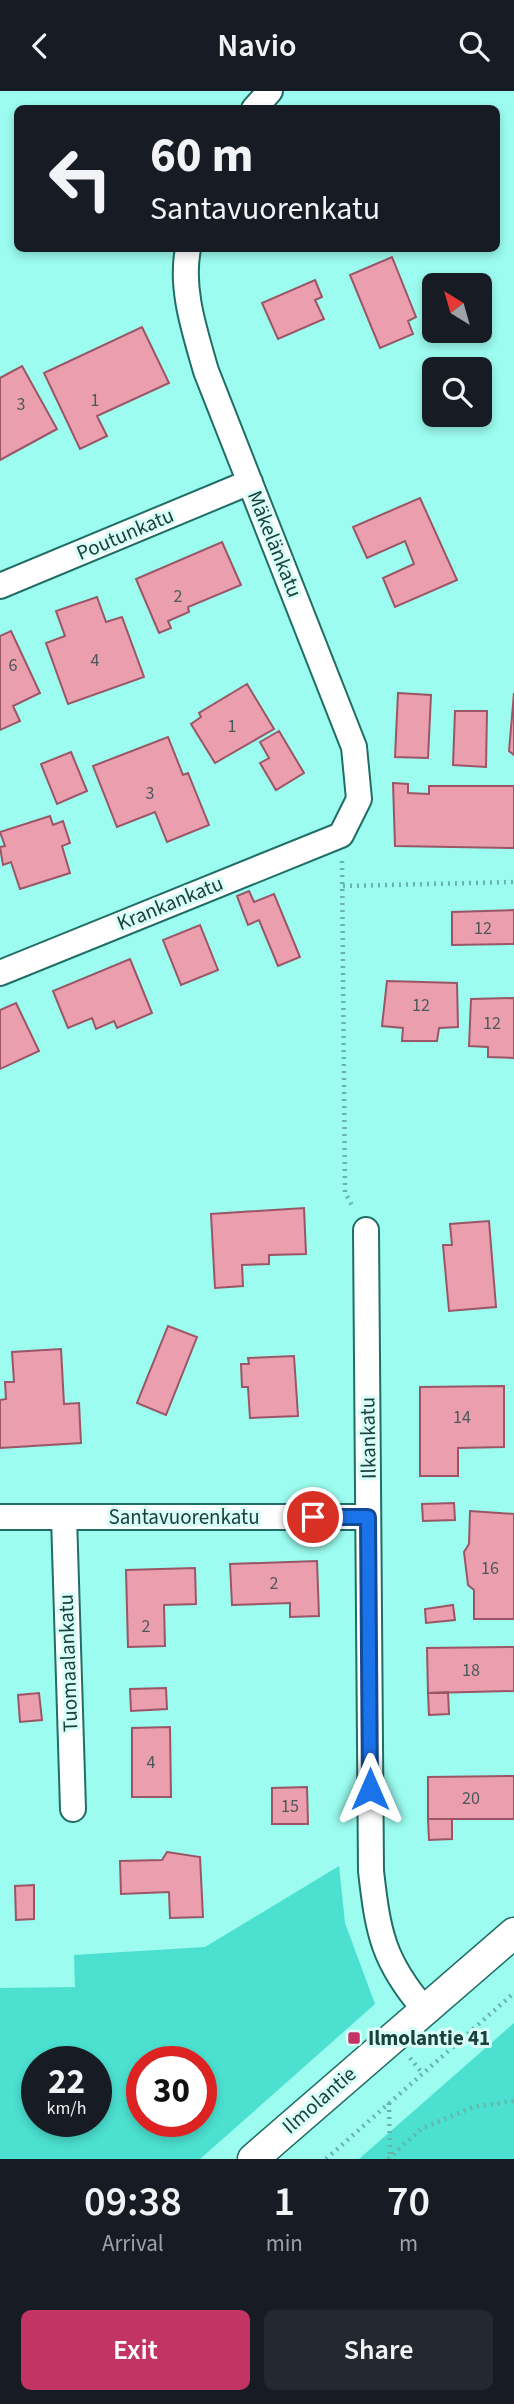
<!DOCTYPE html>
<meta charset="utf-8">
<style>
:root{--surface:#171b24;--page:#242831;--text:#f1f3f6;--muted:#9ea1a6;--accent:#c13464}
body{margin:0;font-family:"Source Sans 3",sans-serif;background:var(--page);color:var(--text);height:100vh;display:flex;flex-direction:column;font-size:26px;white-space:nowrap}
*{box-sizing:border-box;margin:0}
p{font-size:23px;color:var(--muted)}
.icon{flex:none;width:38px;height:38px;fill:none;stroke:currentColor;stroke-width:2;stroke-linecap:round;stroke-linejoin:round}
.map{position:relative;height:2068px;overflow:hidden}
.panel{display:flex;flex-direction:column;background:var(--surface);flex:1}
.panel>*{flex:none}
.hud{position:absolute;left:14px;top:14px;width:486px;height:147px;border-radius:10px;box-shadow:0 4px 10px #0003;background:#171b24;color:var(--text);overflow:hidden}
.needle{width:46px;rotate:323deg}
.fabs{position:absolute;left:422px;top:182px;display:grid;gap:14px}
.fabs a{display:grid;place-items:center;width:70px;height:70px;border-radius:10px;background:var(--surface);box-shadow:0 4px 10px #0003;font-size:35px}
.speed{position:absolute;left:21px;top:1955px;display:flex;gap:14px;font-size:35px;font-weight:700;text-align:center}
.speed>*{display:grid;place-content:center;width:91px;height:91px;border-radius:50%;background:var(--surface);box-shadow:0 4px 10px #0003;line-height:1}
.speed small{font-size:18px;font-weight:400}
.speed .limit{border:10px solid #d22;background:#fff;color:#111}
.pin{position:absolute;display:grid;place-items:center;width:60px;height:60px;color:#fff;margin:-30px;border:4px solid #fff;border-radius:50%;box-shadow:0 2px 7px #0007}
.me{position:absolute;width:77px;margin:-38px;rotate:0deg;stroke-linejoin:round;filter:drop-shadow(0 0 5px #0008)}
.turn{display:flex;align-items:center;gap:24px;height:147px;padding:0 21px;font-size:32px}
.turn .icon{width:91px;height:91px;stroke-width:2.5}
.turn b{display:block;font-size:49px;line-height:60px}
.eta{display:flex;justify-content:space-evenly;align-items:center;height:119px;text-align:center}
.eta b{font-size:42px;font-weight:600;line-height:49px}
.action{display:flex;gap:14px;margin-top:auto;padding:14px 21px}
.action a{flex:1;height:80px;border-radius:10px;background:var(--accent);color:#fff;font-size:28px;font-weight:600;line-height:80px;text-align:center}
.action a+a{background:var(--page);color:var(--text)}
header{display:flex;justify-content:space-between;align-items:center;height:91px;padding:0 21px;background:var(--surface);font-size:32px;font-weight:600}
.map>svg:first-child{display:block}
</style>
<header><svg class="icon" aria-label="back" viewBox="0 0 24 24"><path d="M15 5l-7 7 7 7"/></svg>Navio<svg class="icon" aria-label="search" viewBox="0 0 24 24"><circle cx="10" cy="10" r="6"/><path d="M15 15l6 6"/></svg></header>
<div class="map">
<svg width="514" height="2068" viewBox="0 0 514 2068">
<rect width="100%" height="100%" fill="#9bfcef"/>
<path fill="#4be0d0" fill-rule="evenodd" d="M339,1775L345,1832L375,1913L200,2068H0V1897L75,1896L74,1864L205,1856ZM37,1970H96V2030H37ZM142,1970H201V2030H142Z
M514,1932V2068H359Z"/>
<path fill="#ea9eae" stroke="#9b5666" stroke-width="2" d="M392,166L416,226L408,230L413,243L380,257L350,184Z
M315,189L322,206L315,209L324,228L278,248L262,212Z
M142,236L169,292L97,325L107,345L80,358L44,282Z
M22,275L57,338L0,369V287Z
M420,407L457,489L395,516L383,487L414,473L405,450L367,467L353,436Z
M222,451L241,494L188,516L189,521L168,530L171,537L159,542L136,488Z
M97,506L106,531L122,526L144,586L68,613L46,552L65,545L56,520Z
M11,540L40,602L13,615L20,630L0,639V545Z
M247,593L274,638L215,672L191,633L201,626L199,622Z
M398,602L431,604L428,667L395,666Z
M514,602V664L509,660Z
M455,620H487L486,676L453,674Z
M279,640L304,682L276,699L260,672L269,667L260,651Z
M168,646L183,684L188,682L209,734L167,751L155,721L117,736L93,675Z
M71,661L87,700L57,713L41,673Z
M393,692L408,693V702L429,703V695H514V757L395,755Z
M50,725L53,734L63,730L70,752L62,755L70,782L20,798L11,771L3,774L0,756L5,755L0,741Z
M249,800L254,811L274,803L300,866L278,875L259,829L248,834L237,805Z
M514,819V853L452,854V821Z
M200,834L218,879L181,894L163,849Z
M130,868L152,922L117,937L114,930L96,938L92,927L68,937L53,900Z
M387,890L457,892L458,936L439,937L437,950H402L403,937L382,935Z
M514,907V967L488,966V956L469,955L471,908Z
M16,912L39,960L0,978V919Z
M304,1117L306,1163L269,1164V1173L242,1174L243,1195L215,1197L211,1123Z
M489,1130L496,1216L449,1220L443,1154H452L450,1133Z
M168,1235L197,1246L166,1324L137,1312Z
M61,1258L64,1313L79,1312L81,1352L0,1357V1309L6,1308L5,1291H14L12,1261Z
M294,1265L298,1325L250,1327L248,1296H242L241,1273H249L248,1267Z
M504,1295V1356L458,1357V1385H420V1296Z
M454,1412L455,1429L423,1430L422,1413Z
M470,1420L514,1423V1528H474V1499L468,1494L464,1461L469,1453Z
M317,1470L319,1525L290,1526V1512L232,1514L230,1473Z
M195,1477L196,1513L164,1514L165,1555L128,1556L126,1479Z
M453,1514L455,1529L426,1532L425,1518Z
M514,1556V1600L428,1602L427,1557Z
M166,1597L167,1618L131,1620L130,1598Z
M448,1601L449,1623L429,1624L428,1602Z
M39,1602L42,1629L20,1631L18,1604Z
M170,1636L171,1706H132V1637Z
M514,1685V1728H428V1686Z
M307,1696L308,1733H272V1697Z
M428,1728H452V1748L429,1749Z
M167,1761L200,1766L203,1826L170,1827L169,1801L121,1803L120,1770L162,1769Z
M34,1794V1828L16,1829L15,1795Z"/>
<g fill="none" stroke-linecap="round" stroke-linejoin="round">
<g stroke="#216e66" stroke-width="28">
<path id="minor" d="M254,18L270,0
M0,495L250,391
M0,882L341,744L359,708L354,656L206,280C195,241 180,198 188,158
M366,1139L371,1780C378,1842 383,1870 424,1918
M0,1426H368
M64,1426L73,1718"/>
</g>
<g stroke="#216e66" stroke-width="33">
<path id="tertiary" d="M253,2068L514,1842"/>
</g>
<path stroke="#68b4aa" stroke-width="4.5" stroke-dasharray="2 5" stroke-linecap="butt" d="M342,770L345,1102L353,1116
M343,795L514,791
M410,1967L423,1983
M389,2012L390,2066
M326,2068L514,1902
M388,2068L421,2038L473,2016L514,2010"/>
<use href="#minor" stroke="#fff" stroke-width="24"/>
<use href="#tertiary" stroke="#fff" stroke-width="30"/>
</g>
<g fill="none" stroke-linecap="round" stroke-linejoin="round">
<g stroke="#114b97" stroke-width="18">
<path id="route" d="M313,1426H368L370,1698"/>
</g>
<use href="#route" stroke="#1a73e8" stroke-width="12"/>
</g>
<rect fill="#c13464" stroke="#d9fdf7" stroke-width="2.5" x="347" y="1940" width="14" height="14" rx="3.5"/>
<g text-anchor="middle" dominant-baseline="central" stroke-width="6" stroke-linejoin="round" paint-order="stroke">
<g font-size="18" fill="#4d5959">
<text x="95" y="309">1</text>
<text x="21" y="313">3</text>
<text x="178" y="505">2</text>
<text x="95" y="569">4</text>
<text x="13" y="574">6</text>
<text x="232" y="635">1</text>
<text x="150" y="702">3</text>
<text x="483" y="837">12</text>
<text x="421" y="914">12</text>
<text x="492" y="932">12</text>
<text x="462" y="1326">14</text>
<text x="490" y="1477">16</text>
<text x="274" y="1492">2</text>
<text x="146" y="1535">2</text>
<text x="471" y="1579">18</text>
<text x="151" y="1671">4</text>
<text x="471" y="1707">20</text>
<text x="290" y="1715">15</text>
</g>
<g font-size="21" fill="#19423d" stroke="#d9fdf7">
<text transform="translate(125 443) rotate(-23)">Poutunkatu</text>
<text transform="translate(275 453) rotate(68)">Mäkelänkatu</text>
<text transform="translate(170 812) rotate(-22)">Krankankatu</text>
<text transform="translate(368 1347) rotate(-91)">Ilkankatu</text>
<text x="184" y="1426">Santavuorenkatu</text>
<text transform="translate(68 1572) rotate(-92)">Tuomaalankatu</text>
<text transform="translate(319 2009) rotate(-41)">Ilmolantie</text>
</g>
<g font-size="21" font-weight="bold" fill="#19423d" stroke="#d9fdf7" text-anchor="start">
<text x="368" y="1947">Ilmolantie 41</text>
</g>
</g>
</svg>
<div class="fabs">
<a><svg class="needle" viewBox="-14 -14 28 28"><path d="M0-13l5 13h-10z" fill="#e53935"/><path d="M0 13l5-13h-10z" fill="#9ea1a6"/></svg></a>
<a><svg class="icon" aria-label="search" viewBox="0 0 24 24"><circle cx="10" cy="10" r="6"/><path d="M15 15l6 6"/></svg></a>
</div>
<div class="speed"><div>22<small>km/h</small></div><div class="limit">30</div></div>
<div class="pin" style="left:313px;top:1426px;background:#d93025"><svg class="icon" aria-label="arrive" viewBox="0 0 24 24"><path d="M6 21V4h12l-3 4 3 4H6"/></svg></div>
<svg class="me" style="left:370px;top:1698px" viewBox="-20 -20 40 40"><path d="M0-17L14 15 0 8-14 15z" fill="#1a73e8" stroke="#fff" stroke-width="4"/></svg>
<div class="hud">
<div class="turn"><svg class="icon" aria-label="left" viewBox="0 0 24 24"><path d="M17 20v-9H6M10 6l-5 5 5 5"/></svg><div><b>60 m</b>Santavuorenkatu</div></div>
</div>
</div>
<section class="panel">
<div class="eta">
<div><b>09:38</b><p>Arrival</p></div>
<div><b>1</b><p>min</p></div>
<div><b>70</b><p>m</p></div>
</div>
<div class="action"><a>Exit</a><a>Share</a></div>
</section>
